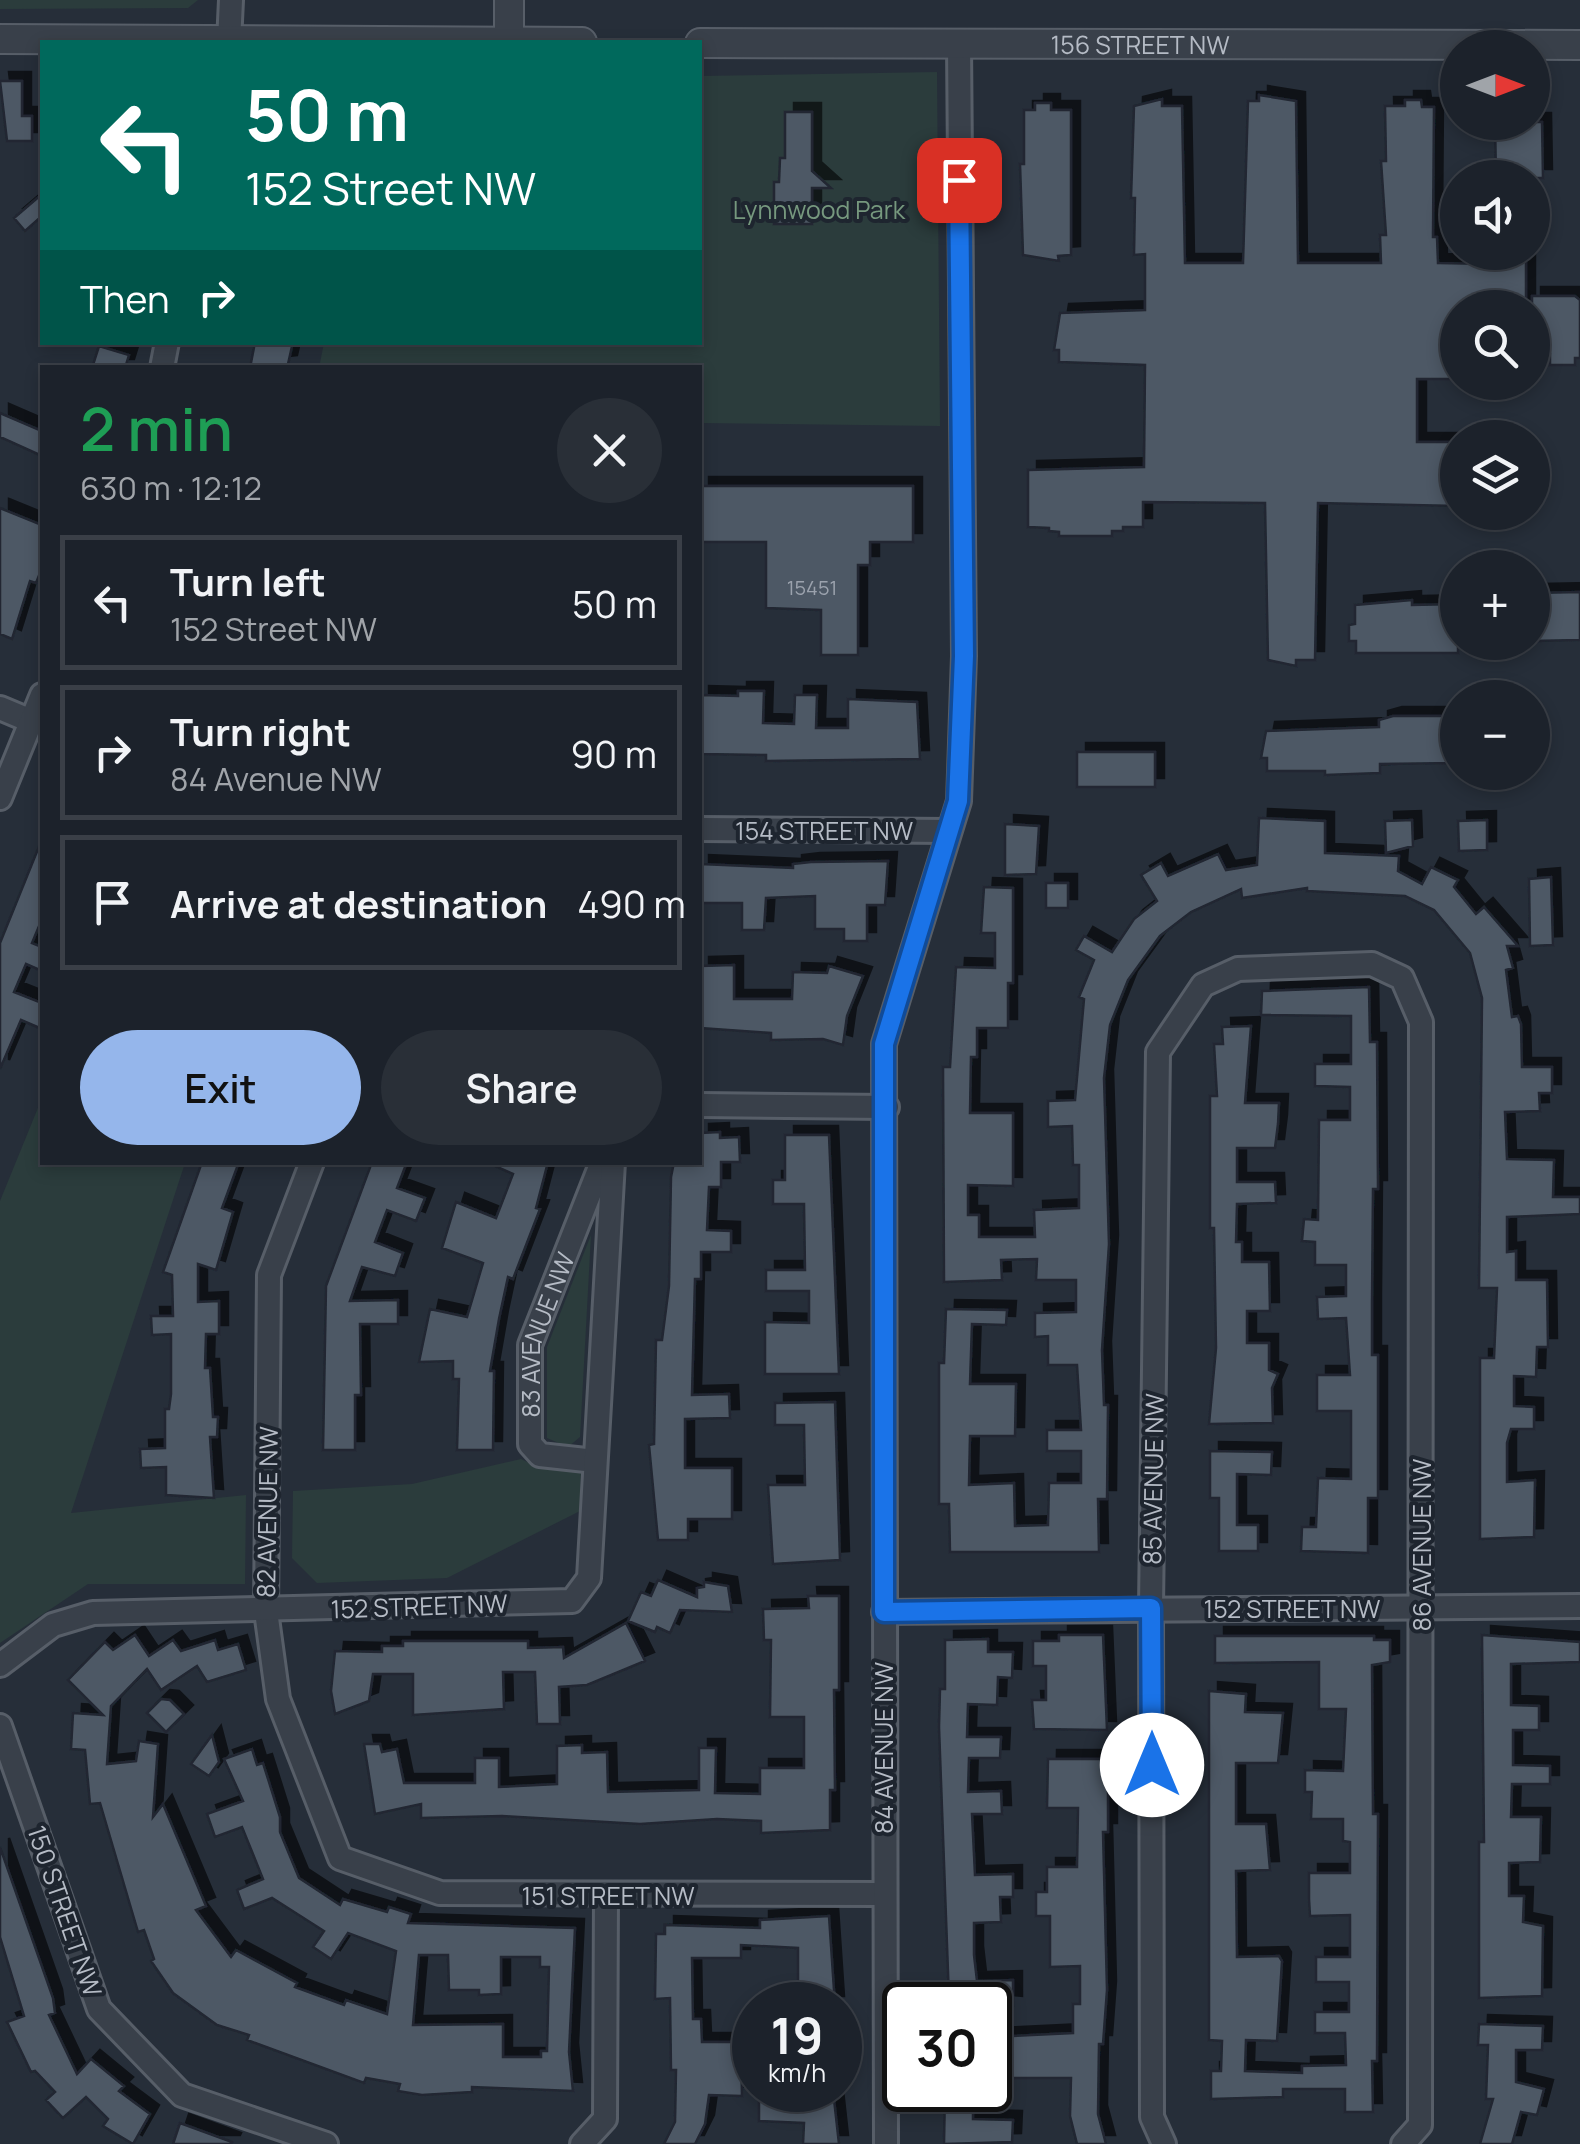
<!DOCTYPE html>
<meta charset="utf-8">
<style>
:root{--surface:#1c222b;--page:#292f37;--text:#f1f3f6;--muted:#a0a4a9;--line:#3a3f47;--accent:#95b6eb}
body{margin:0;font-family:Manrope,sans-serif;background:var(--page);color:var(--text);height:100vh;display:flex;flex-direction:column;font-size:38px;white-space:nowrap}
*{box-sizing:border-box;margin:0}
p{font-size:32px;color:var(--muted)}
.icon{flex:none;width:55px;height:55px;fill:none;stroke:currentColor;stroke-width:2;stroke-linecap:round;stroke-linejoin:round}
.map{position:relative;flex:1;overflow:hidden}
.details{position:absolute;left:40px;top:365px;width:662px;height:800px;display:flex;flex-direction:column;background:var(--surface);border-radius:0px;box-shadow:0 5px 15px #0003,0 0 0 2px var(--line)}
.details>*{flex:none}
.banner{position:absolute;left:40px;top:40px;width:662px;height:305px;border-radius:0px;box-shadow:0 5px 15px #0003,0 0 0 2px var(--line);background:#00695c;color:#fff;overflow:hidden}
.needle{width:65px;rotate:90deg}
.controls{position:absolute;left:1440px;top:30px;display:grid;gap:20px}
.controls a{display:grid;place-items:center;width:110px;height:110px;border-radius:50%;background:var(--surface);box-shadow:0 5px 15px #0003,0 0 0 2px var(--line);font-size:50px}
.speed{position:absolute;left:732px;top:1982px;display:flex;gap:20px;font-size:50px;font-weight:700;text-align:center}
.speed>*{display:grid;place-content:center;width:130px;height:130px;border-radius:50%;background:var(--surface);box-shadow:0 5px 15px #0003,0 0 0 2px var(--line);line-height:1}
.speed small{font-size:25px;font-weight:400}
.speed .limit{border:5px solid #111;border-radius:15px;background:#fff;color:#111}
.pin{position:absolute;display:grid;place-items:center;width:85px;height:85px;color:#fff;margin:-42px;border-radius:20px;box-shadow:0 5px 15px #0006}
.me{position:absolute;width:110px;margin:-55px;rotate:0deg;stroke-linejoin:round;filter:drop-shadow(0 0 8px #0008)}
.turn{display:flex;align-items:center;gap:35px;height:210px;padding:0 40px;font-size:45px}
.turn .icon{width:130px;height:130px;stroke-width:2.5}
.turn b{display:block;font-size:70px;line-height:85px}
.then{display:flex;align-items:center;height:95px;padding:0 40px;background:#0003;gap:20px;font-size:38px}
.round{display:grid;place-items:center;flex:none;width:105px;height:105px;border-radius:52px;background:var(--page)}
.headline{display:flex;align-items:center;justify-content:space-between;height:170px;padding:0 40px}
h1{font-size:60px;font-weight:600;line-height:75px;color:#1e9e55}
.action{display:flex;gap:20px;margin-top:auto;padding:20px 40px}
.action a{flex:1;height:115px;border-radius:60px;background:var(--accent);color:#111;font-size:40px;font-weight:600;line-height:115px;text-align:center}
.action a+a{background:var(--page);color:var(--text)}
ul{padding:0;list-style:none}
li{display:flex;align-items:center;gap:30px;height:135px;margin:0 20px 15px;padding:0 20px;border:5px solid var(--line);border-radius:0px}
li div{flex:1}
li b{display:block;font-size:38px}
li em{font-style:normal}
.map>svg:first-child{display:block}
</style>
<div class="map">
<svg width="1580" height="2144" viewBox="0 0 1580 2144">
<defs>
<filter id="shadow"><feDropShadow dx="9" dy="-9" stdDeviation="0" flood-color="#0009"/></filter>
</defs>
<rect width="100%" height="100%" fill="#262e39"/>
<path fill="#2b3c3c" d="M0,0H198L188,8L0,9Z
M937,72L940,426L700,423V368H319L324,343L700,342V76Z
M42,1098V1162L185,1163L71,1513L246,1495L245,1584H88L0,1643V1201Z
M591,1235L580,1437L568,1447L547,1438V1347Z
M521,1459L537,1467L581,1466L580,1511L447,1578L317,1583L292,1558L293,1491L412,1484Z"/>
<path fill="#4e5865" stroke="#202731" stroke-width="2.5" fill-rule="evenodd" filter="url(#shadow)" d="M0,81H22V116H32V141H7Z
M1259,95L1296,101L1298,263H1381L1380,235H1386L1381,161H1386L1385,106H1405V100H1421L1422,107H1434L1433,237H1437L1438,263L1494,264V252H1526V308H1458V379H1417V442H1458V506L1318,503L1315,660H1296V666L1268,660L1265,503L1143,502V527H1123V531H1112V536H1059V532L1049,531V528L1028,527V470L1144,467L1145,365L1059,362V350H1054L1060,313L1145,310V254L1134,255L1135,198H1131L1134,106L1162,99V106H1182L1185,263H1243L1248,101H1259Z
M1035,103H1051V110H1071V255L1058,256L1059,261L1023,255L1020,164H1024V110H1035Z
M785,112H812V171L831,188H812V224H774V182H779L780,158H785Z
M1495,122H1542L1543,178H1496Z
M42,194V216L25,231L14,218Z
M1532,296H1575L1580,300V358H1575V365H1550V354H1532Z
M255,342H293L288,364L250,368Z
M99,346L129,355L125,368H92Z
M0,413L42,431V456L0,437Z
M700,486H913V542H870V565H858V655H821V610L766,608V542H700Z
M0,508L42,525V568L36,583L30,581L12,639L0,634Z
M1580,592V640L1532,641V593Z
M1412,600V605L1458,604V653H1356V641H1349V625L1355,624V605Z
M738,691H764L763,723L794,724L795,695H817L816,728H848V699L917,702L920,759L766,761V755L700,754V695L738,696Z
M1393,716H1458V763L1380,764V773L1325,775V771H1267V758H1261L1266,731L1379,727V720Z
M1077,752H1155V787H1077Z
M1259,818L1325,821V853L1399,856L1398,871L1422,884L1431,867L1458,880L1454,887L1476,914L1484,907L1518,946H1507L1513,968L1506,970L1512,1017L1518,1016L1521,1024L1522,1067H1552V1093H1539L1540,1111L1505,1112L1507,1159L1554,1160L1553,1197H1580V1214L1507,1217V1252L1516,1251V1280H1547L1548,1347H1537L1536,1377L1514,1376V1406L1534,1407V1429H1511L1507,1443V1482L1535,1480L1534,1537L1480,1539V1358H1494L1497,1288H1479L1482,998L1470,953L1434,910L1405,896L1307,891V888L1242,898L1241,889L1191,912L1160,936L1128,980L1110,1025L1104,1078L1109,1244L1102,1350L1104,1405H1108L1107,1499H1098L1099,1552H950L949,1504H939V1363H944L946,1309L1007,1310L1006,1325L972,1324L970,1384H1016L1015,1436H970L969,1485L1014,1483L1015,1526L1048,1525L1049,1483H1081V1451H1047V1430H1081L1077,1365H1048V1336L1035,1337V1313L1076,1312V1280H1036L1037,1259L1001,1260L1002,1280L944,1282L943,1067H950L956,967L995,968V933H981L984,887L1013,888V983H1008V1028H977V1057H971L970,1113H1013V1186L968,1185V1215H979V1237H1035L1034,1210L1079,1208V1165H1073L1072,1126L1048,1127V1101L1075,1100L1084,999L1079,997L1094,960L1076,950L1084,936L1112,952L1134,919L1157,901L1141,875L1161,863L1168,876L1218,854L1226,870L1257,865Z
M1412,820L1413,846L1386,853L1385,821Z
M1487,820V850L1459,851L1458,821Z
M1005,824L1039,826L1036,874L1005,875Z
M40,844L42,919L32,943L42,947V971L26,964L14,992L42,1003V1029L21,1020L0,1069V943Z
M888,861L885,905H867V941H844V929H815V896L766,898L764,930H742V903H700V864L793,868V864L811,862Z
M1551,877L1553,945L1530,946L1529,879Z
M1046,883H1068V908H1046Z
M734,965V999H792L793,972L827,973L829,966L863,976L847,1016L843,1045L823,1039L771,1040V1033L700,1028V966Z
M1369,987L1370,1042H1377L1378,1189H1373L1372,1303V1355H1378V1498H1368V1553L1301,1551L1302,1527H1316L1318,1478L1351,1479V1411H1317V1375H1350L1346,1318L1318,1319L1317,1297L1346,1296V1265H1315V1242L1302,1241L1304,1219L1318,1220L1319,1120H1350V1087L1315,1086V1064H1351V1016L1261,1015L1262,991Z
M1251,1026L1245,1103H1279L1278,1124L1275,1148H1237V1182H1275L1276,1203L1237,1204L1236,1242H1242V1262H1269L1270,1311H1247V1343H1269V1370L1278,1374L1272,1388L1273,1423L1209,1424L1216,1348L1214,1228H1210V1096H1217L1214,1044H1223L1222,1027Z
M720,1132V1138L739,1137L740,1162H721V1187H709L707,1230L731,1231V1252H701V1279H695L692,1395L729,1394L730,1418L685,1419V1468H732V1519H688V1540H658L649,1445L654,1444L656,1340H662L669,1286L671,1177L674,1162H700V1133Z
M785,1135H829L839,1374H765V1322L809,1323V1291H766V1270H805L804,1204H773V1180H785Z
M202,1162H239L222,1208L233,1212L216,1270L198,1264V1302L219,1301V1334H206L205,1368H210L213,1417H218L217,1437H210L214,1498L166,1495V1467L141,1468L140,1449L165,1448V1409H169L171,1394V1334L152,1335L151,1316H173L172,1275L163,1272Z
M372,1162H407L397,1188L425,1198L416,1221L387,1210L375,1242L403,1253L395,1276L362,1267L350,1301L398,1300V1324H360L361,1395H355V1450H323L326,1286Z
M486,1162H548L536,1208L540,1209L513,1279L508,1277L499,1319L490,1371H494L493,1450H457L459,1379H453V1361L419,1362L430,1309L467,1317L483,1263L442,1248L456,1202L496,1218L513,1174Z
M835,1402L840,1560L773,1564L768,1485H805L804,1425H775V1403Z
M1210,1451L1272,1452L1271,1475L1237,1474V1525H1258V1551H1219V1498H1210Z
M658,1580L697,1597V1588L704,1587V1582L728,1586L732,1612L680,1610L670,1633L657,1627L655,1632L628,1621L641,1592L651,1596Z
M808,1596H839V1690H834L835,1790H830V1830L761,1833V1821L717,1819L640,1824L502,1816L421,1818V1804L375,1814L364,1744H380L382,1752L397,1749L404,1783H475V1758H499V1787L557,1784V1746L582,1745V1753L607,1752L608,1792L699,1790V1748H716L715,1793L760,1794V1768H804V1717H770L771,1640H764L763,1609L809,1608Z
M626,1623L645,1661L587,1685L559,1687L560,1724H537L535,1672H503L504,1709L413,1715V1674H373L369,1701L335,1714L331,1691L335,1651L382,1652V1646H403V1641H528V1648L563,1647L564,1658Z
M135,1635L149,1656L173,1640L181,1651L215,1640L218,1650L238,1644L246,1670L207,1682L197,1666L161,1690L147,1669L111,1706L107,1764L136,1761L139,1741L158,1744L153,1817L163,1804L206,1906L196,1910L231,1957L236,1950L297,1983L295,1987L344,2005L346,2000L387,2014L396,1951L348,1933L331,1959L313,1947L324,1931L272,1898L244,1909L237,1890L263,1879L242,1827L215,1837L207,1814L243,1801L224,1759L252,1749L257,1765L263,1763L280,1817V1832L299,1878L340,1905L343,1899L387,1912L389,1907L411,1914L408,1923L575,1928L569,2052L573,2091L472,2087V2092L422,2095L398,2091L400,2084L366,2078L364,2083L247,2040L249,2035L217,2025L173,1993L151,1961L154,1959L144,1930L138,1932L100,1803L90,1804L85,1750L71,1749L73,1713L103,1715L68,1680L105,1642L113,1650ZM419,1955H448L449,1990H479V1995L501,1994V1957H540V1967H549L547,2051H541V2057H503V2024L413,2025Z
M1059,1635H1103L1107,1730L1034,1729L1032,1700H1046V1666H1033V1641H1059Z
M1482,1635L1580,1642V1662L1511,1664V1705L1539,1706V1730H1513V1765L1550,1766V1784H1512L1511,1817H1541L1540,1862L1509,1863V1896H1524L1523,1922L1543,1926L1542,1996L1479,1998V1842H1484Z
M1215,1636H1374V1640H1390V1662L1372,1665L1373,1814H1378L1377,2061H1372L1373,2112H1345V2089H1283V2097L1211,2099V2071H1221L1222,2041L1209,2040V1691L1246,1694L1245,1712L1283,1713L1278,1763H1236V1824H1266L1270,1870L1236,1871L1237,1957L1279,1956L1282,1961L1277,2041L1246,2040L1245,2071L1302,2073V2066L1346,2065L1345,2033H1315V2012H1349V1982H1316V1957H1350V1915L1310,1916L1309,1899V1873H1350V1842L1343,1841V1819H1311L1312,1792H1305V1770L1343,1771L1346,1709H1319V1662L1215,1663Z
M988,1639V1652H1013L1012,1678L998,1677L997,1705L968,1704L967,1737H1001L1000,1758H969L968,1792L1001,1791L1002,1814H972L975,1875L1013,1874V1897H1000L1001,1922L974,1923V1955L977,1981L1013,1980V2005L949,1999L939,1727L940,1689H945V1640Z
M161,1699L170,1700L184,1714L166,1732L147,1713Z
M212,1735L219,1762L209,1776L191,1764Z
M1048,1759H1108V1832H1103L1107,1990L1103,2044H1099L1098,2114L1106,2144H1077L1070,2116L1071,2078H1013L1012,2086L996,2085L997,2060H990V2037L1073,2033V2004H1080V1966L1050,1967V1916H1036V1892H1047V1867H1077L1078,1808H1047Z
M0,1847L53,1998L55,2013L49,2015L77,2074L91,2059L124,2086L119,2091L150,2114L133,2144L103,2126L108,2119L86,2097L63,2118L46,2100L55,2092L35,2071L31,2072L7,2022L24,2016L0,1937Z
M829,1916L835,2005H798V1948L741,1945V1958H692L693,2019H701L702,2042H741L742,2096L709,2095L705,2124L695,2144H664L675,2122L676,2070H671L670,1998L655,1999L656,1934H665V1925L760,1928V1920Z
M1479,2024L1543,2026L1542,2050H1516V2082L1544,2089L1537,2115L1521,2112L1512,2144H1480L1493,2099H1486L1488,2045H1478Z
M804,2090H833L839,2144H803L804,2123L759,2121V2100H804Z
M945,2090H973V2119L1013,2120L1012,2142L944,2144Z
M180,2123L232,2142L231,2144H173Z"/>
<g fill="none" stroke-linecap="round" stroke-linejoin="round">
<g stroke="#575e68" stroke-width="28">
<g id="minor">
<path d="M229,42L231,0"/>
<path d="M162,368L167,342"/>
<path d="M0,708L31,721"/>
<path d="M0,798L42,695"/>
<path d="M700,829L948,831"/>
<path d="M700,1105L887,1107"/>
<path d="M312,1162L269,1275L266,1611L278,1699L340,1858L440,1893L883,1894"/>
<path id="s1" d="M595,1461L540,1455L530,1444V1345L602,1162"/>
<path d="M884,1612L1580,1606"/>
<path d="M0,1665L53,1625L93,1613L572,1601L589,1578L613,1162"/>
<path d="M0,1726L99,2009L182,2095L326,2144"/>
<path d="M582,2144L605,2119L606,1896"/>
<path d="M886,2144L884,1044L959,801L964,656L959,43"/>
<path d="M1164,2144L1152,2117L1151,1608L1158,1052L1203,985L1238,969L1372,964L1402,978L1421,1022L1420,2125L1403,2144"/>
</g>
</g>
<g stroke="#575e68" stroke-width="32">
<g id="tertiary">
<path d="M0,39L582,42"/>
<path d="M509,42V0"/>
<path id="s2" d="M700,43L1580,45"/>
</g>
</g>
<use href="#minor" stroke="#39404a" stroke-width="22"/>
<use href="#tertiary" stroke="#39404a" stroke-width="28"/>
</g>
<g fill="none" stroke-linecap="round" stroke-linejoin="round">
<g stroke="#114b97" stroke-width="25">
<path id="route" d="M959,180L964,656L958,801L884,1044V1612L1151,1608L1152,1765"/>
</g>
<use href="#route" stroke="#1a73e8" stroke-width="18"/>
</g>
<g text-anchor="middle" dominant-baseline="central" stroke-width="8" stroke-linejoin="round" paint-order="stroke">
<g font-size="20" fill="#9ba2ad">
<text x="812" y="587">15451</text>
</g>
<g font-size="25" fill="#b5bbc5" stroke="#1e252f">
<text stroke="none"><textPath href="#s2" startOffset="440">156 STREET NW</textPath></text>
<text x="824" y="830">154 STREET NW</text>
<text stroke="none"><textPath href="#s1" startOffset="182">83 AVENUE NW</textPath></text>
<text transform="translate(1153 1479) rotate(-89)">85 AVENUE NW</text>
<text transform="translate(267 1512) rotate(-89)">82 AVENUE NW</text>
<text transform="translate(1421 1545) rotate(-90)">86 AVENUE NW</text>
<text transform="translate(419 1606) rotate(-2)">152 STREET NW</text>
<text x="1292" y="1608">152 STREET NW</text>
<text transform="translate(883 1748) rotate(-90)">84 AVENUE NW</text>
<text x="608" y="1895">151 STREET NW</text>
<text transform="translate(65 1911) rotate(71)">150 STREET NW</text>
</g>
<g font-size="25" fill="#76987e" stroke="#1e252f">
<text x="819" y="209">Lynnwood Park</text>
</g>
</g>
</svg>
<div class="controls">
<a><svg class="needle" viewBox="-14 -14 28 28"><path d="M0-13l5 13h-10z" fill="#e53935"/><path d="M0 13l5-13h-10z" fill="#a0a4a9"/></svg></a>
<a><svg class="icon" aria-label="sound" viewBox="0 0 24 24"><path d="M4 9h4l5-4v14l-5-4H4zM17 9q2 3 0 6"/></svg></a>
<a><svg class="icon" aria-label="search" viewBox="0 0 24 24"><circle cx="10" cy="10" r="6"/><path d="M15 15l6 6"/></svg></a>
<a><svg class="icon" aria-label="layers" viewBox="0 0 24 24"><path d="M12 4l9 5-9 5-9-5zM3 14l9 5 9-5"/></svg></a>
<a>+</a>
<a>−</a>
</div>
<div class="speed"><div>19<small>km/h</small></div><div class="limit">30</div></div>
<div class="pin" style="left:959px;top:180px;background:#d93025"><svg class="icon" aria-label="arrive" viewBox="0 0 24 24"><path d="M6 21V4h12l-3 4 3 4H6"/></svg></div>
<svg class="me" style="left:1152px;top:1765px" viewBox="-20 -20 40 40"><circle r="19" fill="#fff"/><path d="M0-13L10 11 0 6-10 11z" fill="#1a73e8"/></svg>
<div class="banner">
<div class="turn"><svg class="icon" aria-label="left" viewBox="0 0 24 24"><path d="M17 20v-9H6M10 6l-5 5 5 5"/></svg><div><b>50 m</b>152 Street NW</div></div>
<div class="then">Then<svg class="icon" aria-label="right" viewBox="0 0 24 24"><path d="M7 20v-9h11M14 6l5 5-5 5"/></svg></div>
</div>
<section class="details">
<div class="headline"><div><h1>2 min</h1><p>630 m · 12:12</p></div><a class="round"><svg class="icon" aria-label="close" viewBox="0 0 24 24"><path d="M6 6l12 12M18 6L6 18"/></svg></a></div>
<ul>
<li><svg class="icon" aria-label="left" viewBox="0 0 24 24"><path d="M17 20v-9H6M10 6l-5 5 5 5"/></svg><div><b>Turn left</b><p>152 Street NW</p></div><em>50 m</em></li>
<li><svg class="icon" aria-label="right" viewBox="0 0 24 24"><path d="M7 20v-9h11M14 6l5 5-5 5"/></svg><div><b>Turn right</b><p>84 Avenue NW</p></div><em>90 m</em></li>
<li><svg class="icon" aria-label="arrive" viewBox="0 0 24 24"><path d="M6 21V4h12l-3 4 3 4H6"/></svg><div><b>Arrive at destination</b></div><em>490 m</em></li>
</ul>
<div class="action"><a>Exit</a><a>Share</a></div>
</section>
</div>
